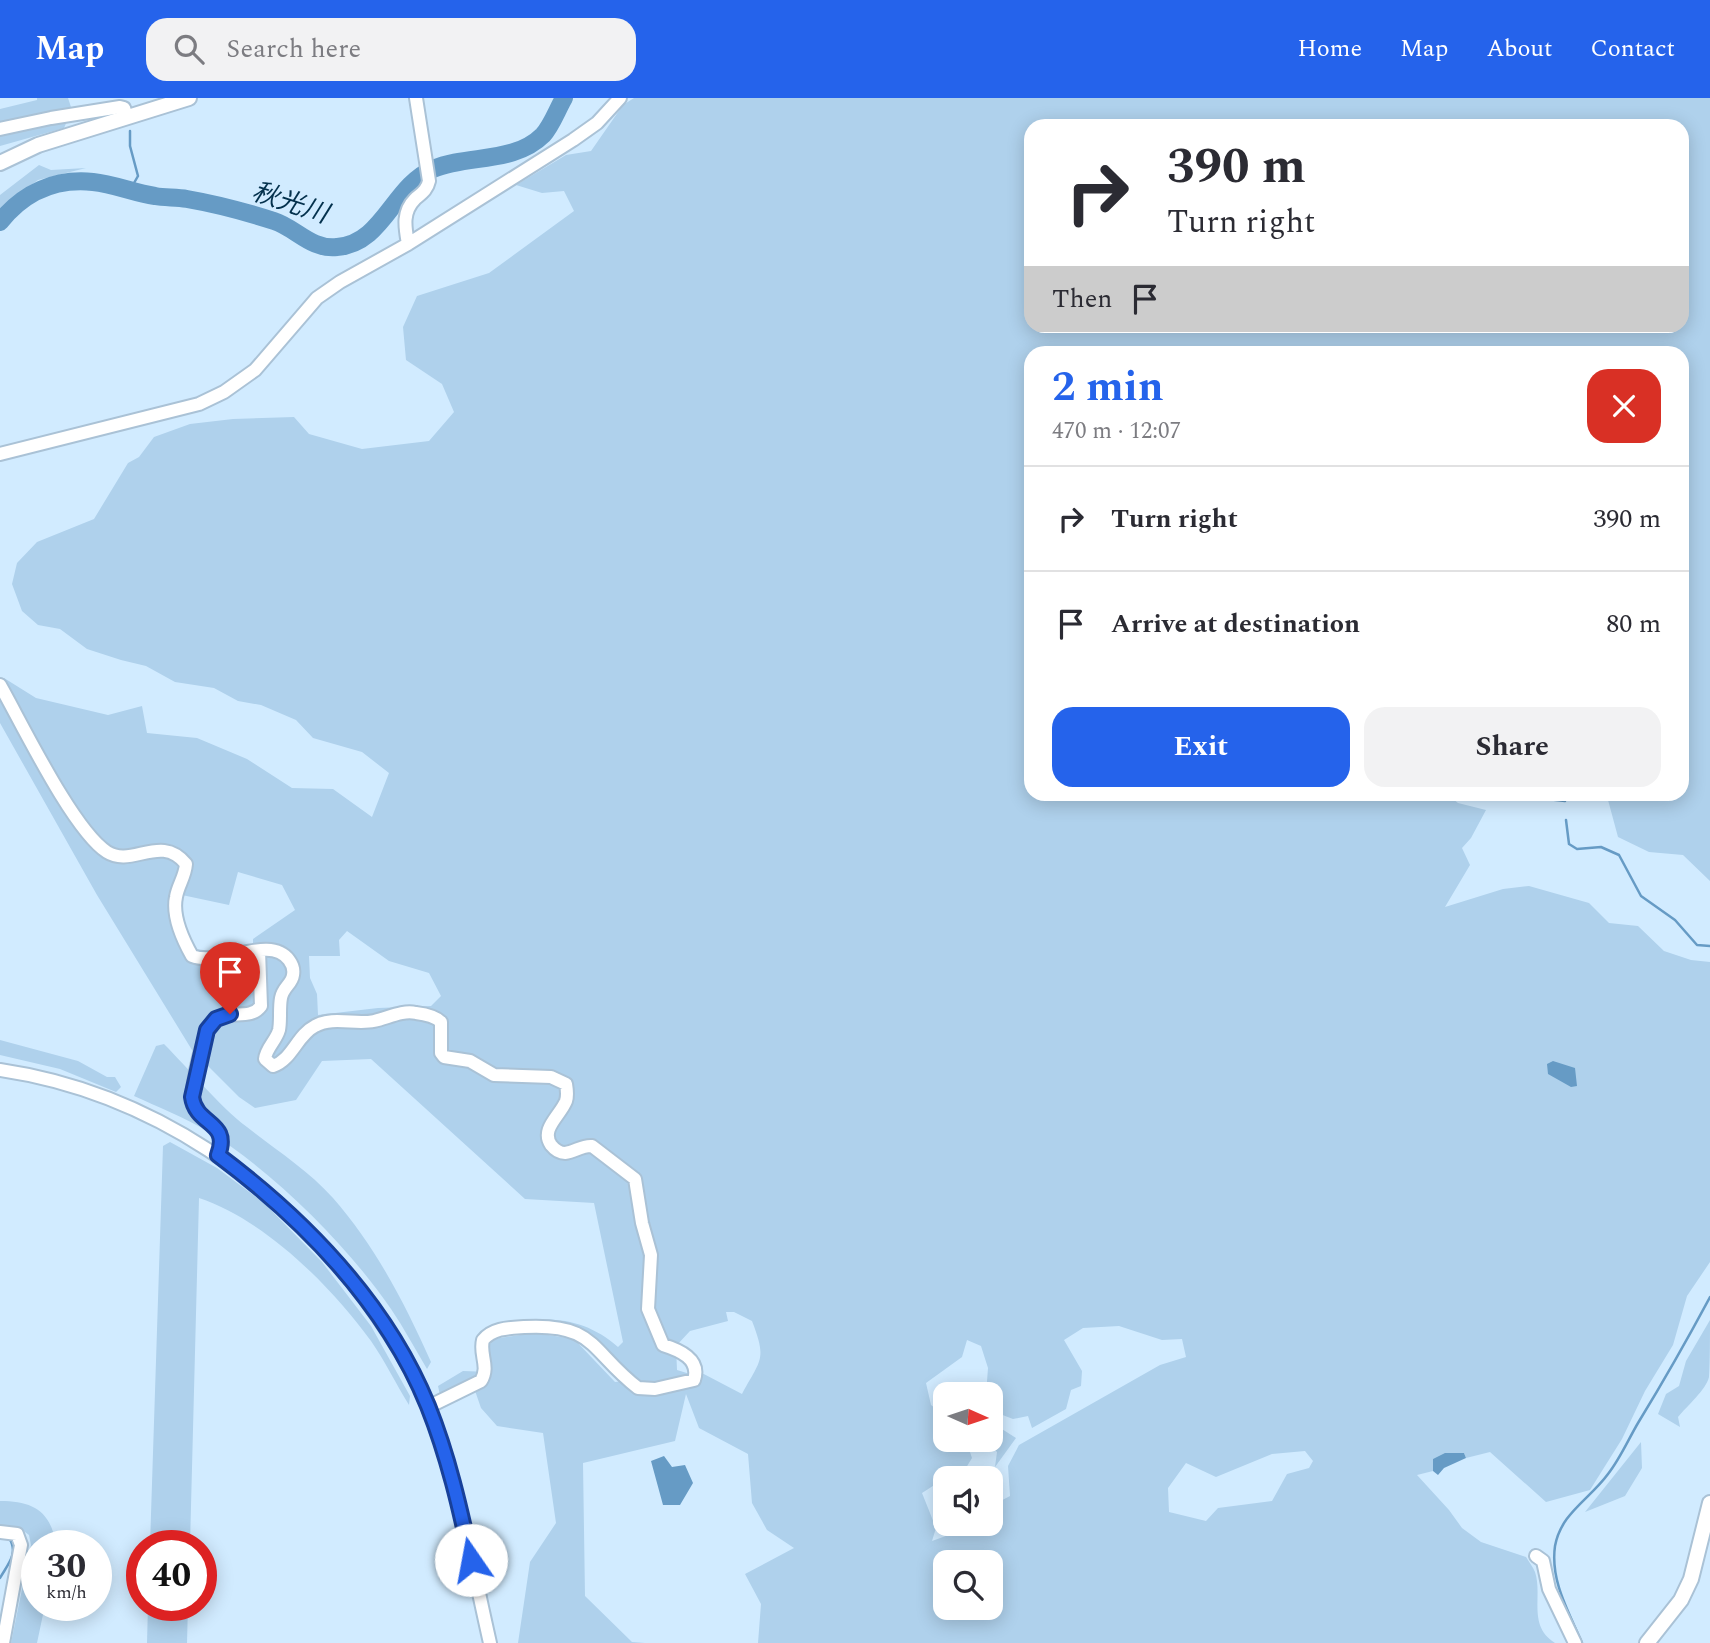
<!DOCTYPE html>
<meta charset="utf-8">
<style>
:root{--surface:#fff;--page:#f2f2f3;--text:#2b2b33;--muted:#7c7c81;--line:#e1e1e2;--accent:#2563eb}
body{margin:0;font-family:Spectral,"Noto Sans JP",serif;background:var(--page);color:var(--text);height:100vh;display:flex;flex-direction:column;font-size:26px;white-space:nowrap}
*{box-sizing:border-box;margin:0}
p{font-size:23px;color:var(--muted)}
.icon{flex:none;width:38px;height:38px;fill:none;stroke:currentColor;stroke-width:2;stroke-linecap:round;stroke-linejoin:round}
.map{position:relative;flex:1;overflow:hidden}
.details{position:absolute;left:1024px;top:248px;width:665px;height:455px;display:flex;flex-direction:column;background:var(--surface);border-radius:21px;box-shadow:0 4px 18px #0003}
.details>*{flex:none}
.top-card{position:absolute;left:1024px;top:21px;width:665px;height:214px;border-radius:21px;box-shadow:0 4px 18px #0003;background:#fff;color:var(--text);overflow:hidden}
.needle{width:46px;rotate:93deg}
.tools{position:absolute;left:933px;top:1284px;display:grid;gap:14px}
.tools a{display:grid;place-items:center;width:70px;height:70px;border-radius:14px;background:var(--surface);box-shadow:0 4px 18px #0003;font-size:35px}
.speed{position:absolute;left:21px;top:1432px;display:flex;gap:14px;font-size:35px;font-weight:700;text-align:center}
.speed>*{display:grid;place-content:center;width:91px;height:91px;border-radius:50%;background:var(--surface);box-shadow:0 4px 18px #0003;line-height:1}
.speed small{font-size:18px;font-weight:400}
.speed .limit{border:10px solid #d22;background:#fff;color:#111}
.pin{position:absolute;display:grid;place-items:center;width:60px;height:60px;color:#fff;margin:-72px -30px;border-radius:50% 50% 50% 0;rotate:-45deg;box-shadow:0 0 7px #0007}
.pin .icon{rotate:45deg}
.me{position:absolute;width:77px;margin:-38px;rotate:348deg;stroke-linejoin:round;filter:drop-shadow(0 0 5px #0008)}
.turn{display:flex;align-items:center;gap:24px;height:147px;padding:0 28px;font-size:32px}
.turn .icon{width:91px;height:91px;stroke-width:2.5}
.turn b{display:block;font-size:49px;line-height:60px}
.then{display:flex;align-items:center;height:66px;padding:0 28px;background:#0003;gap:14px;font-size:26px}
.round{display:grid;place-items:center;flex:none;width:74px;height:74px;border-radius:21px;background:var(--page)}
.summary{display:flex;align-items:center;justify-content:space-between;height:119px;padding:0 28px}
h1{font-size:42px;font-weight:700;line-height:52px;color:var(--accent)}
.primary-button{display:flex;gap:14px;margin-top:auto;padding:14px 28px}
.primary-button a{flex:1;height:80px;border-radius:21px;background:var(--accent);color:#fff;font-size:28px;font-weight:700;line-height:80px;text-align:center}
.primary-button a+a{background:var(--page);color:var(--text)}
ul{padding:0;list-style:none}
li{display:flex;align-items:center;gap:21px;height:105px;padding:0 28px;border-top:2px solid var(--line)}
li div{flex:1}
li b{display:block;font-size:26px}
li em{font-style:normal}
header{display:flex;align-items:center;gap:42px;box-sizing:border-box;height:98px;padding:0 35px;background:var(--accent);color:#fff}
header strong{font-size:33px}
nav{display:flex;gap:38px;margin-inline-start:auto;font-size:24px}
.search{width:490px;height:63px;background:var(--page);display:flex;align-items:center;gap:18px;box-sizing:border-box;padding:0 24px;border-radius:21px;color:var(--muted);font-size:26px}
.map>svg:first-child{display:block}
</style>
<header>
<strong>Map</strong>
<div class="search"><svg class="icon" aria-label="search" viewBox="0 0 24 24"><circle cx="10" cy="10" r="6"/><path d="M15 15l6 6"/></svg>Search here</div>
<nav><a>Home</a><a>Map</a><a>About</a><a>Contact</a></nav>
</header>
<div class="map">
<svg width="1710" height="1545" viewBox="0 0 1710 1545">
<rect width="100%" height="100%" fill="#d1ebff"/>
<path fill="#afd1ec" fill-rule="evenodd" d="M37,0H68L72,12L64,30L0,48V11L37,2Z
M634,0H1710V783L1683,757L1649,754L1618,739L1608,702L1604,697L1682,696V256H1031V696L1448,697L1458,705L1486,712L1471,740L1462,750L1470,767L1445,809L1503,791L1529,788L1589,805L1609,825L1638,828L1664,853L1691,862L1710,864V1164L1687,1198L1673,1247L1645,1293L1622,1341L1590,1392L1546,1404L1490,1354L1466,1360L1464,1355L1433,1361V1373L1417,1377L1449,1412L1462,1430L1481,1444L1526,1459C1529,1464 1533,1469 1535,1474C1543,1497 1527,1528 1555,1545H758L761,1506L745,1476L794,1450L767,1432L752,1405L748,1356L699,1330L686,1296L675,1343L583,1365L585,1498L632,1544L645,1545H518L530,1464L556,1425L543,1335L497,1328L481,1310L472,1284L440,1297L438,1288L463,1273L490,1274L488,1249L493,1241L535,1235L574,1241L615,1284L636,1282L602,1246L563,1225L526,1223C560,1218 591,1225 618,1249L623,1244L594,1105L525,1101L371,961L322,963L296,1002L255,1010L239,999L192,952L97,797L0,625V581L4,580L36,600L108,617L142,608L147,635L197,640L247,661L292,690L333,691L372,719L389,675L362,654L313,640L296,622L261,607L238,603L214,590L175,584L146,568L121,562L87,551L60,531L38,527L22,513L12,486L17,465L37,444L94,421L128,365L139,359L154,339L190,326L233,321L294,319L309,336L362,351L429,343L454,314L442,286L406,262L403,229L417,198L489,175L574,113L564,93L542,95L516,87L566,57L591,53L623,7ZM1031,28H1682V228H1031ZM238,774L282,787L295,812L253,841V857L203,868L190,861L177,835L182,797L229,807ZM347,833L389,863L429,875L441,898L431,908L378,910L318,917L317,896L310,880L309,858H340L339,842ZM726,1214H734L752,1223C767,1262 761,1261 742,1296L700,1274L690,1276L677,1272L676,1248L690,1233L728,1223ZM1119,1228L1162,1242L1182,1241L1186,1259L1160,1267L1019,1347L1008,1368L1010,1398L991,1408L990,1426H963L954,1435L932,1443L936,1430L922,1395L936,1386L945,1383V1381L961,1378L972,1360L966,1342H945V1318L931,1307L926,1285L962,1259L967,1242L981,1248L988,1270L986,1297H990V1342H986L997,1354L995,1369L1016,1340L994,1326L1000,1316L1013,1321L1028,1318L1032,1330L1066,1311L1071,1292L1081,1288L1082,1273L1064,1242L1083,1230ZM1305,1353L1313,1363L1309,1370L1287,1376L1272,1403L1218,1410L1206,1423L1169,1414L1168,1390L1186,1365L1216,1379L1272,1356ZM945,1465H990V1510H945Z
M39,67L51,72L86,70L38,82L0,111V97Z
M0,942L78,963L107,979H115L121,989L116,994L60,971L0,957Z
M164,946C189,971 219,1008 247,1029C276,1052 308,1072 333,1100C376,1149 405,1206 431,1264L427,1271C415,1251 404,1230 391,1211C348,1148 272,1072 207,1033C184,1019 158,1009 134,998L156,948Z
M170,1044L217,1070L264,1105L322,1164L371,1228L410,1298L409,1307C396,1286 385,1263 371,1243C330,1187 265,1122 199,1100L190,1447H150L163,1048Z
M1710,1222C1710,1237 1710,1265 1709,1279C1706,1292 1687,1308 1678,1319L1680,1329L1658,1316L1666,1296L1679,1288L1686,1263Z
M1641,1344L1642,1370L1625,1398L1585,1414Z
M0,1403C33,1403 51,1413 56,1447H37V1507H45L37,1545H11L31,1447L29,1437L21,1431L0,1430Z
M148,1507H188L187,1545H147Z"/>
<path fill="#669bc5" d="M1553,963L1575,970L1577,988L1571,989L1548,976L1547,966Z
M1445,1355H1464L1466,1360L1444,1370L1438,1377L1433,1373V1361Z
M664,1358L672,1369L685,1367L693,1385L680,1407H663L651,1363Z"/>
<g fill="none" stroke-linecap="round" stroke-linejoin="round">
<path stroke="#669bc5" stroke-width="2.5" d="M130,33V48L138,78L130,92
M1547,701L1565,703
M1566,722L1569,746L1577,751L1601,749L1619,757L1641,798L1675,822L1697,847L1710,848
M0,1480C8,1466 19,1455 9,1440
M1582,1545C1569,1514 1550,1483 1555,1448C1561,1415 1589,1402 1608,1376C1620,1361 1628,1342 1638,1325C1663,1284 1687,1242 1710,1199"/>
<path stroke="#669bc5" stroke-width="18" d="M0,124C23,95 55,80 93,84C114,86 134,95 155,98C165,100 176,99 187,101C216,106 246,114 274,123C296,130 311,152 337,149C383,146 393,88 433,71C468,56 514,66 543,37C552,27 557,12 564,0"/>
<g stroke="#aac2d6" stroke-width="16">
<path id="minor" d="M0,31L51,20L120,9L124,10L127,19
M408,146C405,129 402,114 415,101C422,95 427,92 429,83L416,0
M0,356L199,306L224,294L255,272L317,200L340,184L408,146L573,42L597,25L620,0
M0,587C22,626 73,732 107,754C132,770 161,735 186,766C185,779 178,787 176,799C172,818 183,842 192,858C221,869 270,836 289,862C292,866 294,872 293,877C292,886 283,889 281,900C279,911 281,922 279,932C276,943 266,950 265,961L273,968C292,962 297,937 315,928C333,918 355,927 374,923C388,920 402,912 416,915C424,916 436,919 441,924V955L444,959L470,963L494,977L551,979L566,986C567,992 568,997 566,1003C560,1018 540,1031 551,1047C555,1052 560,1055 565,1055C575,1054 582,1047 592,1048L635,1081L642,1125L651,1157L648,1211L663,1247C679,1252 701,1261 694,1282L655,1291L638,1290C590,1253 596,1225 524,1229C509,1230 493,1230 483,1242C479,1257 490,1268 481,1283L428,1309
M0,972C150,994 284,1086 370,1208C392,1239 414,1273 428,1309C458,1385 472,1466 490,1545
M218,1057C231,1022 197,1030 193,1004C191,989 203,930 216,921C230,911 250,923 261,908L259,853
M0,1434L17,1436L21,1447L3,1545
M1536,1458L1543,1463L1549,1491L1575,1545"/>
</g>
<g stroke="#aac2d6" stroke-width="18">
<path id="major" d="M0,65L38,47L189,0
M1647,1545L1681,1502L1691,1481L1710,1405"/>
</g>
<use href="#minor" stroke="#fff" stroke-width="12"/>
<use href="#major" stroke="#fff" stroke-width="14"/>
</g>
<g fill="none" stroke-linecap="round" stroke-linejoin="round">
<g stroke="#184099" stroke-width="18">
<path id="route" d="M230,916L216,921L207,932L192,999C196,1028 231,1023 218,1057C306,1123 386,1205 428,1308C448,1358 460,1410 471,1462"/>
</g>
<use href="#route" stroke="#2563eb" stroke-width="12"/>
</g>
<g text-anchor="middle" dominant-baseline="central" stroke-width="5" stroke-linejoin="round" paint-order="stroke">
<g font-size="26" font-style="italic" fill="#04314d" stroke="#d1ebff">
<text transform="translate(290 105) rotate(18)">秋光川</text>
</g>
</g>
</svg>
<div class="tools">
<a><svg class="needle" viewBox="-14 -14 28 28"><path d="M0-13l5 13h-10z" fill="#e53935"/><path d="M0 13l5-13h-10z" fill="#7c7c81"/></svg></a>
<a><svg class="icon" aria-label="sound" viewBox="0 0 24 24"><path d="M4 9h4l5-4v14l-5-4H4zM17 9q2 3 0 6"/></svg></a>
<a><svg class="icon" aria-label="search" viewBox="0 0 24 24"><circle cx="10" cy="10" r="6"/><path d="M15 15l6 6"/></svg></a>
</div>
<div class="speed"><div>30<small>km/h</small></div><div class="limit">40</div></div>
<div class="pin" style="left:230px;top:916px;background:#d93025"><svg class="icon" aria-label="arrive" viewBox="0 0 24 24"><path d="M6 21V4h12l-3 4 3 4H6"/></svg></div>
<svg class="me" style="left:471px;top:1462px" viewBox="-20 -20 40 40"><circle r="19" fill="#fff"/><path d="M0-13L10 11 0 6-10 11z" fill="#2563eb"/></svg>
<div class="top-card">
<div class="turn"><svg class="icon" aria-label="right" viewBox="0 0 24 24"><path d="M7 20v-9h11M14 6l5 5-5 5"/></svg><div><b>390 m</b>Turn right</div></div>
<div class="then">Then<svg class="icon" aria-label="arrive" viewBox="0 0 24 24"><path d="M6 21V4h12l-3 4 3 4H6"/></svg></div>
</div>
<section class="details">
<div class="summary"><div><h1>2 min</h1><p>470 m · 12:07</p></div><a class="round" style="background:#d93025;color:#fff"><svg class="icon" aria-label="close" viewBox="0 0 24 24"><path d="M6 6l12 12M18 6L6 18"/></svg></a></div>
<ul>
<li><svg class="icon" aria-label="right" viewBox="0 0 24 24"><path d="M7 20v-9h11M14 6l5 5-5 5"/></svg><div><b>Turn right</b></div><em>390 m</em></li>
<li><svg class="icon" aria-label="arrive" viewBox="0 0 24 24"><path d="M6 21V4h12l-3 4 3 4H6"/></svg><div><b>Arrive at destination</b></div><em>80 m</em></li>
</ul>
<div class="primary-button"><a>Exit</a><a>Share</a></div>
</section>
</div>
